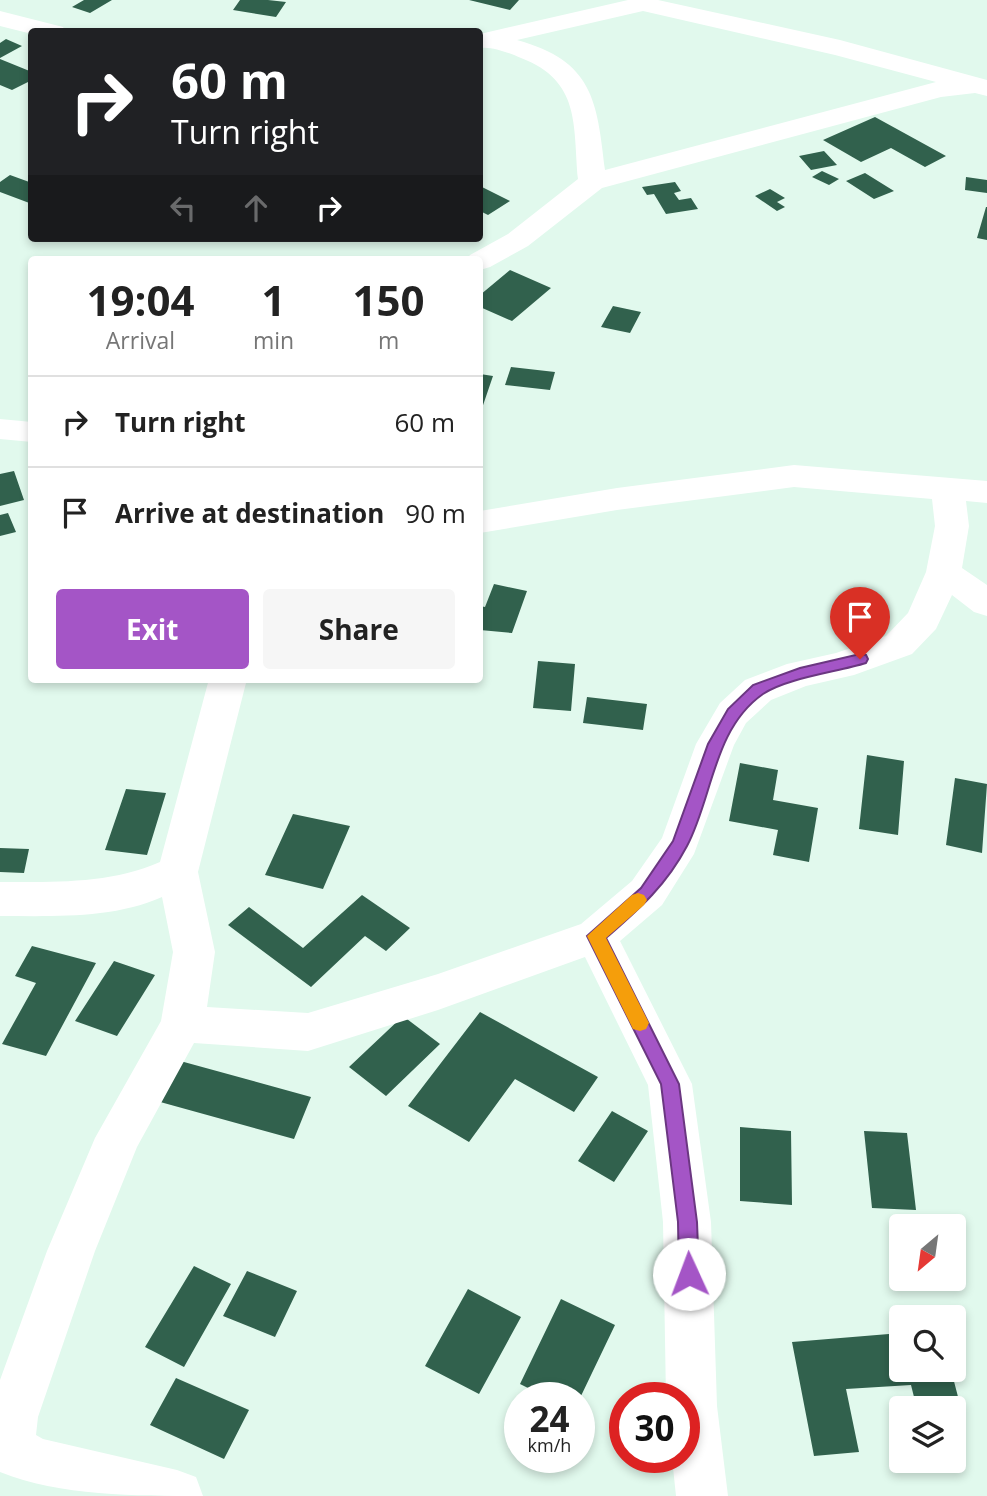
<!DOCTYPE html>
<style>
:root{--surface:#fff;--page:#f6f6f6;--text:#222;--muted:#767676;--line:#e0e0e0;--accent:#a455c6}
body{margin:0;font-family:"Open Sans",sans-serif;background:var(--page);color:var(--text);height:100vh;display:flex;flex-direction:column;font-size:26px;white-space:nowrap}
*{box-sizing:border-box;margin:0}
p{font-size:23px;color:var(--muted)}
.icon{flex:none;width:38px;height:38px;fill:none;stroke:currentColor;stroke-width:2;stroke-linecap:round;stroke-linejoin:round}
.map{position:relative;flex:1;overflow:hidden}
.sheet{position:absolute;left:28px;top:256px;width:455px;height:427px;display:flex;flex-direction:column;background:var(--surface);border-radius:7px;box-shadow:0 4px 10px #0003}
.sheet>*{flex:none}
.hud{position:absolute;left:28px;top:28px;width:455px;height:214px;border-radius:7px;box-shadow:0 4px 10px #0003;background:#202124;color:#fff;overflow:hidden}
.needle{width:46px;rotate:209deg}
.controls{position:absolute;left:889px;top:1214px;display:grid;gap:14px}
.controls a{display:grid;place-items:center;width:77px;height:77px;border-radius:7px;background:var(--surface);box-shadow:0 4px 10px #0003;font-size:35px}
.speed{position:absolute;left:504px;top:1382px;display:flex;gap:14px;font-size:35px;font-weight:700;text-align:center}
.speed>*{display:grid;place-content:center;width:91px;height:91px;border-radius:50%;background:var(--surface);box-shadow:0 4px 10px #0003;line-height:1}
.speed small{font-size:18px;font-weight:400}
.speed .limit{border:10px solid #d22;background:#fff;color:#111}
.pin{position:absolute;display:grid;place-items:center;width:60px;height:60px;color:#fff;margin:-72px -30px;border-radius:50% 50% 50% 0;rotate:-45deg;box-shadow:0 0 7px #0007}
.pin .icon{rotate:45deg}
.me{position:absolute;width:77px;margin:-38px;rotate:358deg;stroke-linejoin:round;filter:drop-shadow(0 0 5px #0008)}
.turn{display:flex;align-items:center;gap:24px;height:147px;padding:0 28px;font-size:32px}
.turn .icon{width:91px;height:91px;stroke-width:2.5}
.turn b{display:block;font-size:49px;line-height:60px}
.lanes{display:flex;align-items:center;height:66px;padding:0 28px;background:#0003;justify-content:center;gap:35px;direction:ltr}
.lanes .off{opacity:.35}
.eta{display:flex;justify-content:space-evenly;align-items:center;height:119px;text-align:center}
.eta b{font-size:42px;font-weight:700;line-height:49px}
.primary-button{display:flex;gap:14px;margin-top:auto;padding:14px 28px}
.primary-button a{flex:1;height:80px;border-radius:7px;background:var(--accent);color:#fff;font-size:28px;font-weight:700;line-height:80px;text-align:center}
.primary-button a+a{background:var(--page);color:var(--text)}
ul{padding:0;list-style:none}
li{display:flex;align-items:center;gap:21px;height:91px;padding:0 28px;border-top:2px solid var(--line)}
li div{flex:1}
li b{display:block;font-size:26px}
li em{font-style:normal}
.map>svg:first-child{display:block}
</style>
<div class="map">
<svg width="987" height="1496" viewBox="0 0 987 1496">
<rect width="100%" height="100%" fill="#e1f9ed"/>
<path fill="#31614d" d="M84,0H112L90,13L72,7Z
M240,0H268L286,2L276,17L233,10Z
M469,0H519L510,10Z
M6,39L22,46L0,58V43Z
M0,59L32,72V80L12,90L0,85Z
M875,117L946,156L925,167L891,148L861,162L823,140Z
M824,151L837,165L811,170L799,156Z
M822,171L839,179L829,185L812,177Z
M865,173L894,191L874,199L846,181Z
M10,175L32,183V204L0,192V182Z
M966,177L987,180V193L965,190Z
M675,182L681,191L674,193L679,200L691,198L698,209L666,214L654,194L647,195L642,187Z
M480,186L510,201L488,215L480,211Z
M770,189L785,198L777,202L785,207L777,211L755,196Z
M986,207H987V240L977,238Z
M510,270L551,288L512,321L480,307V295Z
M613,306L641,312L630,333L601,327Z
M511,367L555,372L550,390L505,385Z
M480,374L493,376L480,414Z
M14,471L24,500L0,506V474Z
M8,513L16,532L0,536V515Z
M494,584L527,591L512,633L480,630V606L485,607Z
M538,661L575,664L571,711L533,708Z
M587,697L647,704L643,730L583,723Z
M867,755L904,761L898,835L859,829Z
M740,763L778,770L773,800L818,808L809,862L773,855L778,830L729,821Z
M955,778L987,784L982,853L946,845Z
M126,789L166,793L147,855L105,850Z
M293,814L350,826L323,889L265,875Z
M0,848L29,849L24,873L0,872Z
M362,895L410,928L386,951L365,936L311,987L228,925L249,907L303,948Z
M32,946L96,963L46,1056L2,1044L36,983L15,976Z
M114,961L155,975L117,1036L75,1021Z
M480,1012L598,1077L574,1112L515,1079L469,1142L408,1106Z
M403,1016L440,1044L386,1096L349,1067Z
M173,1059L311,1097L294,1139L153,1100Z
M612,1111L648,1131L614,1182L578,1161Z
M740,1127L791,1131L792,1205L740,1201Z
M864,1131L907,1133L916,1210L872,1208Z
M194,1266L231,1284L184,1367L145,1347Z
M247,1271L297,1291L275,1337L223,1316Z
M468,1289L521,1317L479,1394L425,1366Z
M561,1299L615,1325L580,1398H548L520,1384Z
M901,1333V1370H951L962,1412H954V1409H917L911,1385L846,1389L859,1452L814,1456L792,1342Z
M176,1378L249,1410L224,1459L150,1425Z"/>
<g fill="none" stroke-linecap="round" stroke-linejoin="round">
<path fill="#fff" fill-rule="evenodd" d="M628,0H658L840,40L987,80V96L975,93L941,97L602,188L528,246L490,267L480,270V259H467L470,255L508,234L578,179C573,125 581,81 521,58C509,53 492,46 480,48V34ZM643,11L835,55L936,82L605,170C597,100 593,61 517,40Z
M0,11L63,27L66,32H32V34L0,26Z
M0,419L32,422V442L0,439Z
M794,465L987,481V503L966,501L969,526L962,568L987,585V616L974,612L952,595L936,629L912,654L854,675L806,686L771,700L746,723L734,745L694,854L662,905L620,941L692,1084L711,1222L717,1406L728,1496H676L672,1458H684V1398H666L663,1222L648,1085L585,957L438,1010L308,1051L194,1043L137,1147L95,1251L38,1417L36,1435L43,1439L177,1470L196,1477L203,1496C136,1496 60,1496 0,1472V1380L47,1251L95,1138L161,1021L173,952L162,897C113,919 53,916 0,916V882C54,882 110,884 160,862L209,679H247L198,872L215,952L207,1007L308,1013L438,974L581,924L632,881L662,838L696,744L720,703L745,680L787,664L836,653L886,636L908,613L926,572L935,526L932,499L794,487L617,510L480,533V511L617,488Z"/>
</g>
<path fill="#a455c6" stroke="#6b3781" stroke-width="2" d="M860,654L866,655L868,659L866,663C837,672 787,678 763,694C713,729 713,797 687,846C666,886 639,909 606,938L679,1084L697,1222L699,1274L696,1281L689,1284L682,1281L679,1274L678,1222L661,1084L587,936L641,888L673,841L708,744L728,709L753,685L800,668Z"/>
<path fill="#f59e0b" d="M638,893L644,895L647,900L644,905L606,938L649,1023L646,1029L640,1031L633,1029L587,936L632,895Z"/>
</svg>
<div class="controls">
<a><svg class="needle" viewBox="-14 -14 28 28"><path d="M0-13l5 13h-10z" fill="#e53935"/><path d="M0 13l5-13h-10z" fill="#767676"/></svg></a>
<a><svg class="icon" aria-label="search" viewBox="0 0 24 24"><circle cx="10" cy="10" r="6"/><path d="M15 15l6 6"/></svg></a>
<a><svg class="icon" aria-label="layers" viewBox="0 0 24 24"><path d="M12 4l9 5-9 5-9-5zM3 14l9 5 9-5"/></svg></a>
</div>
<div class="speed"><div>24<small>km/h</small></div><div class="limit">30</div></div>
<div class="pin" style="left:860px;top:659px;background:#d93025"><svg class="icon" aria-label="arrive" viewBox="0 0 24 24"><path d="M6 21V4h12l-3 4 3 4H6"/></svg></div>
<svg class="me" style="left:689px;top:1274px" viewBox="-20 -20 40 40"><circle r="19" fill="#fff"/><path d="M0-13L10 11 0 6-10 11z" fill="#a455c6"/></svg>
<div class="hud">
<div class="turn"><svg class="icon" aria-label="right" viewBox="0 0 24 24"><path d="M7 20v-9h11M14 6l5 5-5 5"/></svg><div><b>60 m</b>Turn right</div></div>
<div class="lanes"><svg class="icon off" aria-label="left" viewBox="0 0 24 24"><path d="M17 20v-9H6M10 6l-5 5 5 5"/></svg><svg class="icon off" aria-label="ahead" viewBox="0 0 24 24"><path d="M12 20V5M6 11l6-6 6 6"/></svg><svg class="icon" aria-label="right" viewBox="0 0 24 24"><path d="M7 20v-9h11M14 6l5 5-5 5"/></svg></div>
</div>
<section class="sheet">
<div class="eta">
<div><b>19:04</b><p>Arrival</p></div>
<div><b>1</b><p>min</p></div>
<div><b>150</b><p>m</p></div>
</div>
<ul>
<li><svg class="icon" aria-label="right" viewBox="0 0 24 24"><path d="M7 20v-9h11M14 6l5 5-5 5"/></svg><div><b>Turn right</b></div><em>60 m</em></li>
<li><svg class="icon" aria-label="arrive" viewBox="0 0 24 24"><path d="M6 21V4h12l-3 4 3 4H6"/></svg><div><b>Arrive at destination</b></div><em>90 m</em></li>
</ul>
<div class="primary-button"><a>Exit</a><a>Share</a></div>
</section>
</div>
